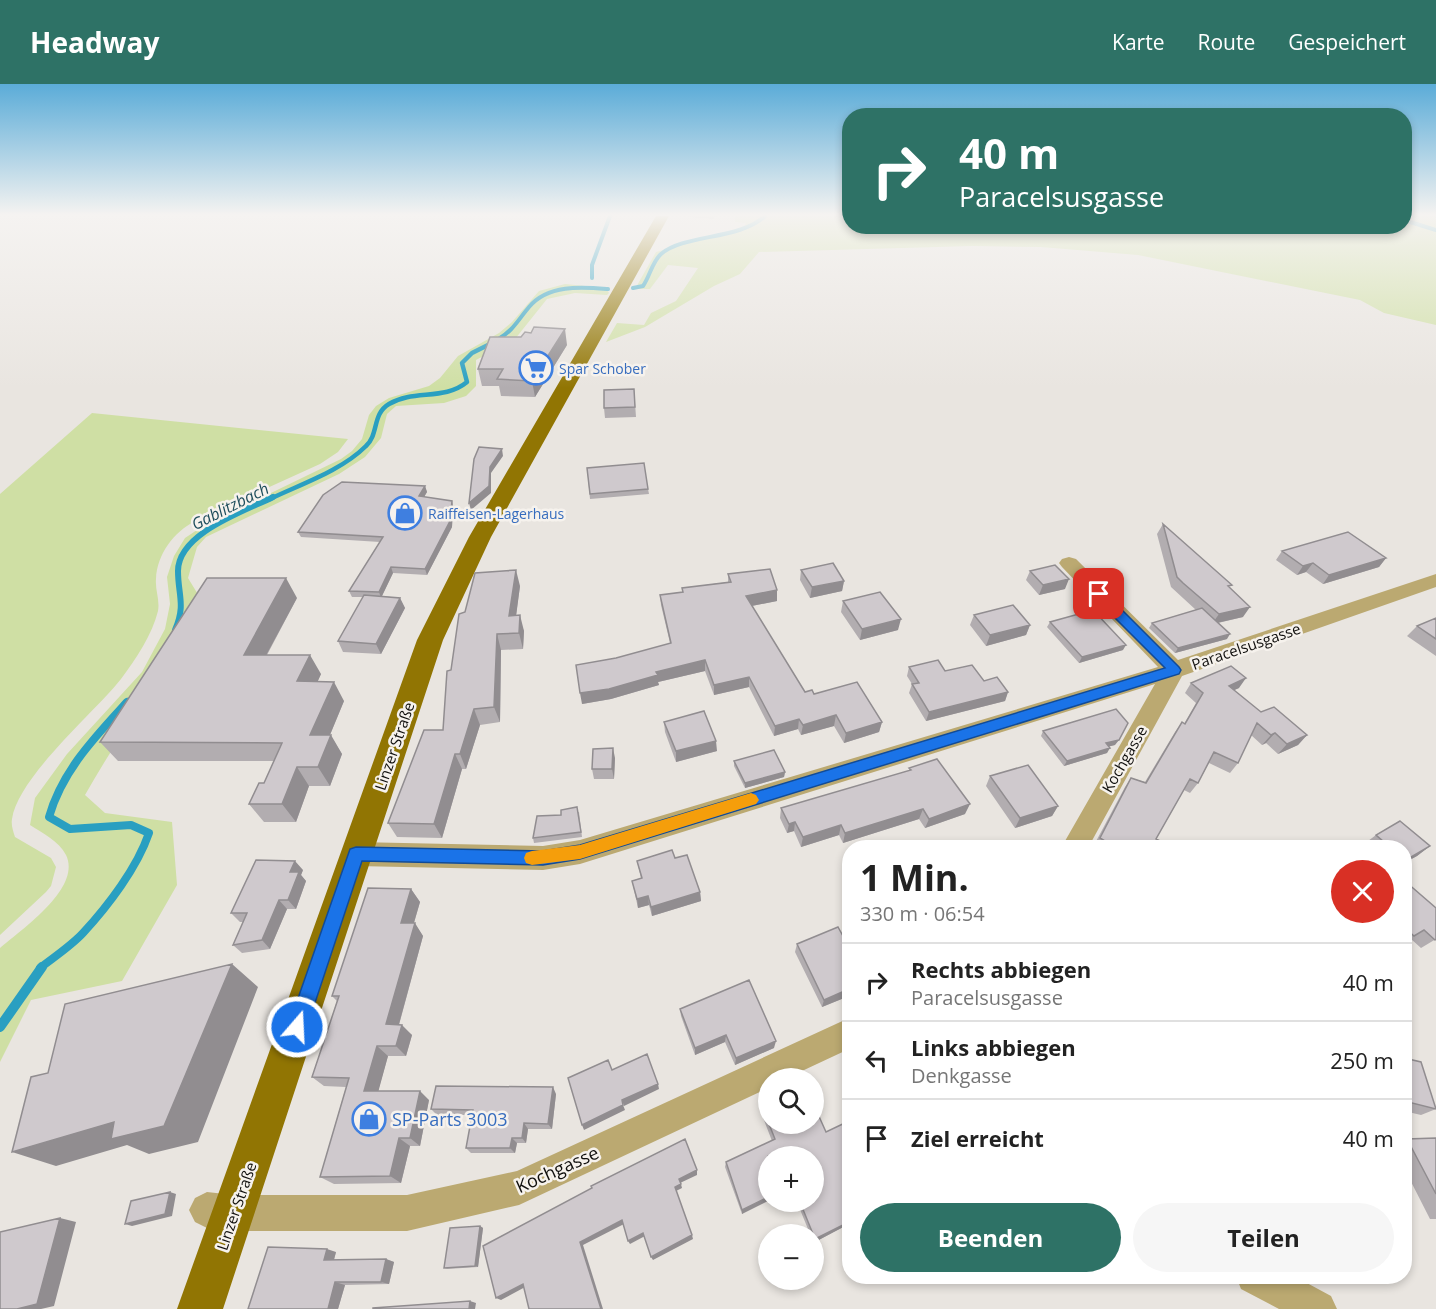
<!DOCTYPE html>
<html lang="de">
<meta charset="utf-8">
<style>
:root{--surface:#fff;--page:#f6f6f6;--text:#222;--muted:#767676;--line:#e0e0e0;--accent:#2e7266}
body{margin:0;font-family:"Open Sans",sans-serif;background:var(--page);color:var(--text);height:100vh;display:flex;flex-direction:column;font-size:22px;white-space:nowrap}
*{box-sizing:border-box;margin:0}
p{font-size:20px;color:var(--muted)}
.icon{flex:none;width:33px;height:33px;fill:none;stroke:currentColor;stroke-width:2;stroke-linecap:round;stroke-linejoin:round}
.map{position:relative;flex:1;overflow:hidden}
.panel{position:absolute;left:842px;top:756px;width:570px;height:444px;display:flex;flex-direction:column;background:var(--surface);border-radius:24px;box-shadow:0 3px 9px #0003}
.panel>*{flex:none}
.guide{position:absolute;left:842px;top:24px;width:570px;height:126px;border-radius:24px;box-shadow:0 3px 9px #0003;background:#2e7266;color:#fff;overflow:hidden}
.tools{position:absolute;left:758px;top:984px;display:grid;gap:12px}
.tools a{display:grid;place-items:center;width:66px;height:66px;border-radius:50%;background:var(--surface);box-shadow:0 3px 9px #0003;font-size:30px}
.pin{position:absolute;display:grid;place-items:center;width:51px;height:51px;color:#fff;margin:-26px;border-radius:12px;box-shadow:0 3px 9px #0006}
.me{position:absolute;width:66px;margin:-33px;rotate:19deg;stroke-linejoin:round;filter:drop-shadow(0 0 4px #0008)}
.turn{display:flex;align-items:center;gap:21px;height:126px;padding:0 18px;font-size:27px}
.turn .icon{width:78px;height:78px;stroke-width:2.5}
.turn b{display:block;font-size:42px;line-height:51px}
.round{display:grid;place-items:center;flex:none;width:63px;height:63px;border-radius:32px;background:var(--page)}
.head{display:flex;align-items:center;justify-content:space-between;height:102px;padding:0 18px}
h1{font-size:36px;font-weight:700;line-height:45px}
.button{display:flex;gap:12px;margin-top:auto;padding:12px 18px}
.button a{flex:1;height:69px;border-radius:36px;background:var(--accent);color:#fff;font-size:24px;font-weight:700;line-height:69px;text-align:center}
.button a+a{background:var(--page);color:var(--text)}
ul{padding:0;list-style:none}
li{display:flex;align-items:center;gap:18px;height:78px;padding:0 18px;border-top:2px solid var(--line)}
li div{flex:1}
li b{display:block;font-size:22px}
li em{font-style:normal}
header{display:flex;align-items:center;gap:36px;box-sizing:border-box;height:84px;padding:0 30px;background:var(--accent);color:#fff}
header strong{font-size:28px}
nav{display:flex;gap:33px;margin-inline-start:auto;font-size:21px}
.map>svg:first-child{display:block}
</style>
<header>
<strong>Headway</strong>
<nav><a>Karte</a><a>Route</a><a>Gespeichert</a></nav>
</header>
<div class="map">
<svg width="1436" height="1225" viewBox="0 0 1436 1225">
<rect width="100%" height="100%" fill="#e9e5e0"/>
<path fill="#cfdfa4" d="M735,132H849V142H1404V132H1436V241L1384,229L1360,216L1138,171L1041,163L972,162L759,168L740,190L714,202L645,243L606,258L617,239L644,241L651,229L676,217L698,184L668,181L650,205H635L656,168L744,143L746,139L735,138Z
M565,200L606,204L609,209L607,211L575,209L547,215L515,255L476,276V302L466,312L444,319L396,322L387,330L381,354L365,373L339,390L206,453L197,463L188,494L202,517C169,585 122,645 85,711L105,729L172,738L177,801L122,897L31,916L0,978V864C22,845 82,804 66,771C59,757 42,749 30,741L35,714L67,670L142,588L165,545L170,520L167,493L174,472L185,454L203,442L341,375L352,367L362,355L369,331L376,322L389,314L429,302L440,294L458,272L499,249L512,238L539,207Z
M92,329L348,355L338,368L320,380L195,437C174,448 157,470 156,495C155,506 160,516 158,527C152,551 136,575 121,595C94,629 18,693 12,735C11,741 13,747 15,753L51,774L56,783L51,802L46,808L0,851V410Z"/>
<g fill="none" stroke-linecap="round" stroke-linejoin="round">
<path stroke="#299fc1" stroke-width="4" d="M1404,136L1436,146
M592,194V181L610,132
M633,204L643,202C650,192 652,178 661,170C684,150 740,156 765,132
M497,256C513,247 518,236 529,223C548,200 582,203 608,205"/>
<path stroke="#299fc1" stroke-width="4.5" d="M270,415C301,400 341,387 366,362C379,350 372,330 389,320C414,305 444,317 467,298L462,279L472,269L500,255"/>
<path stroke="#299fc1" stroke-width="6" d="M175,546C186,521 178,511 178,487C178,449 245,427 273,413
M125,620L128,617"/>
<path stroke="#299fc1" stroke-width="8" d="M40,884C54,873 71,862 83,849C108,822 137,784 149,749L131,741L70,745L49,733C62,687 95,653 127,618"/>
<path stroke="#299fc1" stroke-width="10" d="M0,943L42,883"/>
<path fill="#bba971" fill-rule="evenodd" d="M1069,473L1076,475L1178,576L1436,490V503L1182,592L1088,764H1061L1155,600L580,780L543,786L356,782L347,778L343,770L347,762L356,758L543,762L580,756L1158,583L1062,483L1059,479L1062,475Z
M849,934V965L787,994H768V1004L519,1121L407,1147H234L207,1144L195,1138L189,1126L195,1114L207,1108L234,1111H407L517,1087Z
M1236,1192H1294L1331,1212L1337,1225H1279L1241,1205Z"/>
<path fill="#917503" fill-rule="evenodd" d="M656,132H669L491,453L443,556L223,1225H177L417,556L469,453Z"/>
</g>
<path fill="#b2adb0" d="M690,132H715L714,135L691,133Z
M567,261L535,313L501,312L499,302H482L478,285Z
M634,305L636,333L605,334L604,324Z
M587,384L648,405L649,410L590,415Z
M425,402L427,408L424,413L452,417L453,423L452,443L427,491L393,489L382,512L400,514L405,524L381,570L343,568L338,557L363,513H352L349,507L380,458L301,453L298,448Z
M1163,440L1230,505L1243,533L1218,539L1227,555L1175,569L1149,544L1152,539L1196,526L1171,503L1157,450Z
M1282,467L1386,474L1379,483L1323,500L1306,488L1297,491L1276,476Z
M801,486L844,497L842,507L810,514L800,496Z
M1030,487L1065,505L1039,511L1026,496Z
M728,490L777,517L752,522L805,608L814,610L882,638L879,648L844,659L834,642L801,651L798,645L774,652L749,603L714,611L705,587L658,598L659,601L611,615L582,620L670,559L661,521L660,511L682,508V504L728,498Z
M520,502L516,531L524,547L523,565L501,566L500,638L480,641L466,685H462L442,754L397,753L388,739L443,646L451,586Z
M297,514L267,571L321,590L317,598L344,617L330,651L342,670L330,702H309L296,738H264L249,720L264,699L274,677H118L100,658Z
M843,517L898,546L860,556L841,528Z
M974,531L1030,541L1026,551L986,562L970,541Z
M1436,534V572L1407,552L1417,542Z
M1050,538L1123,566L1079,579L1047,543Z
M909,583L945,587L984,597L1008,608L1005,617L926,637L909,609L912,600L907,592Z
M1191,599L1239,604L1234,606L1261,628L1307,651L1298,661L1278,670L1266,659L1262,661L1251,651L1238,679L1230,689L1209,679L1198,699L1190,709L1184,706L1156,755L1167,764L1093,763L1125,703L1131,694L1145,698L1175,648L1182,638L1184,640L1196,619L1185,609Z
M664,638L717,667L676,678L665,648Z
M1043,647L1115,661L1109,662L1107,669L1064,682L1041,652Z
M615,674L614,695H594L592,685Z
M734,677L785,688L784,693L745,704L734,682Z
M909,684L965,730L925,744L919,735L843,759L839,751L801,763L794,747L787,749L780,734L781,724L909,687Z
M990,692L1058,722L1052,732L1015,744L986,702Z
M579,728L582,753L534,759L533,754L561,731Z
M1400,737L1430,762L1417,772L1404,779V764H1368L1364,760L1376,751Z
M637,777L700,808L701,817L652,832L649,821L638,824L632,797L641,794Z
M303,786L301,791L306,797L296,825H287L270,865L242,869L233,861L243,838H240L231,829Z
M1404,800L1436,855L1421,864L1411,855L1404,859Z
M411,805L420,818L414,839L423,852L399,941L412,951L406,972H388L378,1007L429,1016L420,1062H410L401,1099L334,1100L320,1093L346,1003L324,1002L312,993L337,917L332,912Z
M797,860L849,863V912L822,923L795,868Z
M680,925L774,964L735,981L725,958L695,971L681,932Z
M1404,974L1436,1025L1421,1031L1404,1027Z
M556,1010L552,1045H528L526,1059H517L515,1069H471L466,1064L472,1031H437L431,1025Z
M768,1023V1040H813L826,1048L849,1037V1140L813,1159V1150H810L797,1118H813V1072L742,1130L725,1083L726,1078L772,1057L762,1031L763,1025Z
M1436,1054V1135H1430L1404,1084V1056L1407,1055Z
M480,1142L483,1144L478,1183L447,1185L444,1184Z
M336,1168L334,1176L386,1175L394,1178L389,1200L345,1201L338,1225H248Z"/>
<path fill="#918d90" d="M565,245L567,261L535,313L532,297Z
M502,365L503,372L491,389V409L471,426L469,419L490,383Z
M425,402L427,408L421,418L419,412Z
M452,417L453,423L452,443L427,491L425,485Z
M1386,474L1379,483L1323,500L1329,491Z
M1313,479L1306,488L1297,491L1303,482Z
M391,483L393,489L381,514L379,508Z
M516,486L520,502L514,548L509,532Z
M286,494L297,514L256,590L244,571Z
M1069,495L1065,505L1039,511L1043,501Z
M844,497L842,507L810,514L812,503Z
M777,506V517L746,523V512Z
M400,514L405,524L381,570L376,560Z
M1250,523L1243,533L1212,540L1219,530Z
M520,531L524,547L523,565L519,549Z
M901,535L898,546L860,556L862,545Z
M1030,541L1026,551L986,562L990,551Z
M497,550L501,566L500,638L494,623Z
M1230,550L1227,555L1175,569L1178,564Z
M1126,561L1123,566L1079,579L1082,573Z
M310,571L321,590L309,617L297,597Z
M705,576V587L658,598L659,601L611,615L582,620L580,609L656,588Z
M749,593V603L714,611V601Z
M1246,594L1239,604L1221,612L1229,602Z
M334,598L344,617L322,670L310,651Z
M1008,608L1005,617L926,637L929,628Z
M474,625L480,641L466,685L460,670Z
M836,631L834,642L801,651L803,641Z
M799,635L798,645L774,652L775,642Z
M882,638L879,648L844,659L846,649Z
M1275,649L1266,659L1262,661L1271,651Z
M331,651L342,670L330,702L318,683Z
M1307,651L1298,661L1278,670L1287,660Z
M1119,656L1115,661L1103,664L1106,659Z
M716,657L717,667L676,678V667Z
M613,664L615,674L614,695L612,685Z
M1110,664L1107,669L1064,682L1067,677Z
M455,670L462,685L442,754L434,740Z
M297,683L309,702L296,738L282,720Z
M785,688L784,693L745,704V699Z
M970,720L965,730L925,744L929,735Z
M1058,722L1052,732L1015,744L1020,734Z
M923,725L919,735L843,759L845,749Z
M795,738L794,747L787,749L789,740Z
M841,741L839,751L801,763L803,753Z
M1430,762L1417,772L1404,779V777L1406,776Z
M295,777L303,786L301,791L306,797L296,825L288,816L290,788Z
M411,805L420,818L410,852L401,839Z
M700,808L701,817L652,832L651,823Z
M648,812L649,821L638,824L637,815Z
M279,816L287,825L270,865L262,856Z
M415,839L423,852L396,951L386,940Z
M232,880L258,903L198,1058L149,1070L127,1061L56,1082L12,1068Z
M849,905V912L822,923L824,916Z
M402,941L412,951L406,972L396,962Z
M726,951L725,958L695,971V964Z
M776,957L774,964L735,981L736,974Z
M377,962L388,972L376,1016L364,1007Z
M658,1000L659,1005L624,1022L622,1016Z
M553,1003L556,1010L552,1045L548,1040Z
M420,1007L429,1016L420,1062L410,1054Z
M623,1021L625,1026L584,1046L582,1041Z
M524,1039L528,1045L526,1059L522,1054Z
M399,1054L410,1062L401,1099L390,1092Z
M512,1054L517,1059L515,1069L510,1064Z
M697,1086V1091L680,1099L679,1095Z
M681,1100L682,1104L676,1107L675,1103Z
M170,1108L176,1110L172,1132L132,1142L125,1140Z
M768,1113V1117L742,1130V1126Z
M60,1134L76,1138L54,1222L41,1225H17Z
M622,1136L624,1140L583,1161L603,1225H601L580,1158Z
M849,1138V1140L813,1159L815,1155Z
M480,1142L483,1144L478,1183L475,1182Z
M643,1149L645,1152L630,1160L628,1157Z
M692,1151L693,1155L653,1176L651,1173Z
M327,1165L336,1168L333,1179L324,1176Z
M386,1175L394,1178L389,1200L381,1198Z
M335,1198L345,1201L338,1225H328Z
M523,1200L527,1202L501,1216L496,1214Z
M470,1217L476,1219L475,1225H469Z"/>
<path fill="#cfc9cd" stroke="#918d90" stroke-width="1.5" d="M534,243L565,245L532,297L497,295L503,285H478L490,253H521L525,248L531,249Z
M634,305L635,323L604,324V306Z
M479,363L502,365L490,383L489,402L469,419L474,375Z
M644,379L648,405L590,410L587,384Z
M342,398L425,402L419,412L452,417L450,437L425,485L391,483L379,508L349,507L383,453L298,448L323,411Z
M1163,440L1232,501L1228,502L1250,523L1219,530L1183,499L1177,493Z
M1348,448L1386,474L1329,491L1313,479L1303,482L1282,467Z
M833,479L844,497L812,503L801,486Z
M1055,481L1069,495L1043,501L1030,487Z
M770,485L777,506L746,512L805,608L812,606L814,610L857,598L882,638L846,649L836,631L803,641L799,635L775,642L749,593L714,601L705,576L656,588L658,591L609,605L580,609L576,581L616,574L671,559L660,511L683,508L682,504L731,498L728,490Z
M516,486L509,532L520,531L519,549L497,550L494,623L474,625L460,670H455L434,740L388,739L424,646H443L447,587L451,586L459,530L465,528L475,489Z
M207,494H286L244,571H310L297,597L334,598L310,651H331L318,683H297L282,720H249L259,699H264L282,659L100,658Z
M880,508L901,535L862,545L843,517Z
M364,511L400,514L376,560L338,557Z
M1013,521L1030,541L990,551L974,531Z
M1202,524L1230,550L1178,564L1152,539Z
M1093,526L1126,561L1082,573L1050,538Z
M1436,534V555L1417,542Z
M938,576L945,587L972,581L984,597L997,593L1008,608L929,628L912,600L919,599L909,583Z
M1231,582L1246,594L1229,602L1261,628L1274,623L1307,651L1287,660L1275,649L1271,651L1257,639L1238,679L1214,668L1198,699L1190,695L1156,755L1168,761L1167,764H1101L1105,757L1100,754L1131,694L1146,699L1182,638L1185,640L1203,609L1191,599Z
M1116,625L1128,639L1119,656L1106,659L1110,664L1067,677L1043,647Z
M704,627L716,657L676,667L664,638Z
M613,664L612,685H592L593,665Z
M774,666L785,688L745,699L734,677Z
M937,675L970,720L929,735L923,725L845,749L841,741L803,753L795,738L789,740L781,724L911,686L909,684Z
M1028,681L1058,722L1020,734L990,692Z
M577,723L581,748L533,754L537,732L561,731V726Z
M1400,737L1430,762L1406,776L1404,775V764H1391L1376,751Z
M672,766L675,774L687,771L700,808L651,823L648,812L637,815L632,797L642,794L637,777Z
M256,776L295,777L290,788H299L288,816H279L262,856L233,861L247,829H231Z
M1406,798L1436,824V855L1435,856L1424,846L1414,852L1404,843V800Z
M368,804L411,805L401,839H415L386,940L402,941L396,962H377L364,1007H420L410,1054H399L390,1092L320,1093L349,994L312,993L339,912H332Z
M838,843L849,863V905L824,916L797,860Z
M232,880L164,1042L111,1055L114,1038L12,1068L31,993L48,989L65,920Z
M749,896L776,957L736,974L726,951L695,964L680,925Z
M1404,914H1405L1408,943L1404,941Z
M647,970L658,1000L622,1016L623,1021L582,1041L568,994L608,976L612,986Z
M1404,974L1421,978L1436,1025L1404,1017Z
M436,1002L553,1003L548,1040L524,1039L522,1054H512L510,1064H466L473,1026L431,1025Z
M813,1019L826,1048L849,1037V1138L815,1155L800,1118H813V1072H768V1113L742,1126L726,1078L775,1055L769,1040H813Z
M768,1023V1037L763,1025Z
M1436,1054V1110L1407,1055Z
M685,1055L697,1086L679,1095L681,1100L675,1103L692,1151L651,1173L643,1149L628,1157L622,1136L580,1158L601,1225H529L523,1200L496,1214L483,1162L592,1104L591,1102Z
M170,1108L165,1130L125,1140L131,1117Z
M60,1134L37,1220L17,1225H0V1148Z
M480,1142L475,1182L444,1184L450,1144Z
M268,1163L327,1165L324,1176L386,1175L381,1198H335L328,1225H248Z
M470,1217L469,1225H373V1224Z"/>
<linearGradient id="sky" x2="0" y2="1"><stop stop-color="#5bacd8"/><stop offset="0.43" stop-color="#f5f3f1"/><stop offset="1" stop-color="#f5f3f1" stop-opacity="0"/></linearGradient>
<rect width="1436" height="304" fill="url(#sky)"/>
<path fill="#1a73e8" stroke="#114b97" stroke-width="1.5" d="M1099,506L1103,507L1179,583L1181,586L1179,590L580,775L543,781L362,777L307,943L304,950L297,953L291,950L288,943L350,765L356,763L543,767L580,761L1165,584L1094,513L1093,510Z"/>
<path fill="#f59e0b" d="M751,709L756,711L759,716L756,720L580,775L532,781L526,779L524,774L526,769L532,767L580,761Z"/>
<defs>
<g id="supermarket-ring" transform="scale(1.725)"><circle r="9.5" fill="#f6f2ed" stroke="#3f7fe0" stroke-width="1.5"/><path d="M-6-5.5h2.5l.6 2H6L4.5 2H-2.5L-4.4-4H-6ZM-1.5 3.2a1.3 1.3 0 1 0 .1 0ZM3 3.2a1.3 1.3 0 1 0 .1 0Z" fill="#3f7fe0"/></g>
<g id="shop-ring" transform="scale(1.725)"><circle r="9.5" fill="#f6f2ed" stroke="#3f7fe0" stroke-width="1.5"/><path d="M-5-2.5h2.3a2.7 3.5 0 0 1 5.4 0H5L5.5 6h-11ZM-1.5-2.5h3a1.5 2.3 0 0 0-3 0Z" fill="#3f7fe0"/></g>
</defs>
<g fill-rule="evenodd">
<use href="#supermarket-ring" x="536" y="284"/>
<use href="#shop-ring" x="405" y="429"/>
<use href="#shop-ring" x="369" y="1035"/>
</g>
<g text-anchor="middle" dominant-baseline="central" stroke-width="5" stroke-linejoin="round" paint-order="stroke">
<g font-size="14" fill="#366cbe" stroke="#f6f2ed" text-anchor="start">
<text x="559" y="284">Spar Schober</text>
<text x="428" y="429">Raiffeisen-Lagerhaus</text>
</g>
<g font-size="15" fill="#100f0d" stroke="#f6f2ed">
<text transform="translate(1246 562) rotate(-19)">Paracelsusgasse</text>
<text transform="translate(394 662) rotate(-71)">Linzer Straße</text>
<text transform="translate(1124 675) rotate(-60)">Kochgasse</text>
<text transform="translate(236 1122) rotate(-71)">Linzer Straße</text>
</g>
<g font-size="16" font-style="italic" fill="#1e4d5c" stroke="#f6f2ed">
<text transform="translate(230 422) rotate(-27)">Gablitzbach</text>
</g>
<g font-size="18" fill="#366cbe" stroke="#f6f2ed" text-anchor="start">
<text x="392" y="1035">SP-Parts 3003</text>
</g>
<g font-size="18" fill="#100f0d" stroke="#f6f2ed">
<text transform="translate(557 1085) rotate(-24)">Kochgasse</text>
</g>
</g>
</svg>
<div class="tools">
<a><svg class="icon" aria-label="search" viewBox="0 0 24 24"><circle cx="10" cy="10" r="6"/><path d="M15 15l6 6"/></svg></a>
<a>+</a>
<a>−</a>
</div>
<div class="pin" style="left:1099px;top:510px;background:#d93025"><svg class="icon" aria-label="arrive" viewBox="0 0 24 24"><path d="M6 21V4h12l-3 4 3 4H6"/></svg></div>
<svg class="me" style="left:297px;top:943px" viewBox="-20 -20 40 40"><circle r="17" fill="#1a73e8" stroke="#fff" stroke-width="3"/><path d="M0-11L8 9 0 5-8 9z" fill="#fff"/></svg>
<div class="guide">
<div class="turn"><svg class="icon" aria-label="right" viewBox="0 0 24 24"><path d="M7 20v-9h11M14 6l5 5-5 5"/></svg><div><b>40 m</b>Paracelsusgasse</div></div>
</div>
<section class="panel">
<div class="head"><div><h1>1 Min.</h1><p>330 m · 06:54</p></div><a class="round" style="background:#d93025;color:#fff"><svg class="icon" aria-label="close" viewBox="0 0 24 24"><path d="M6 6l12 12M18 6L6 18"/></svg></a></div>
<ul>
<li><svg class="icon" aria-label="right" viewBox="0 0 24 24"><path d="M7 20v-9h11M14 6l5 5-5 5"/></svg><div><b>Rechts abbiegen</b><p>Paracelsusgasse</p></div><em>40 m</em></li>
<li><svg class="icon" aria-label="left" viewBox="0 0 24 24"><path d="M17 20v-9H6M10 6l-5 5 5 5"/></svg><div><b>Links abbiegen</b><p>Denkgasse</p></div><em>250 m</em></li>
<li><svg class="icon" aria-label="arrive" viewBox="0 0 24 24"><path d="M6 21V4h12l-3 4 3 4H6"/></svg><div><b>Ziel erreicht</b></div><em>40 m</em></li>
</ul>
<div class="button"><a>Beenden</a><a>Teilen</a></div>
</section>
</div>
